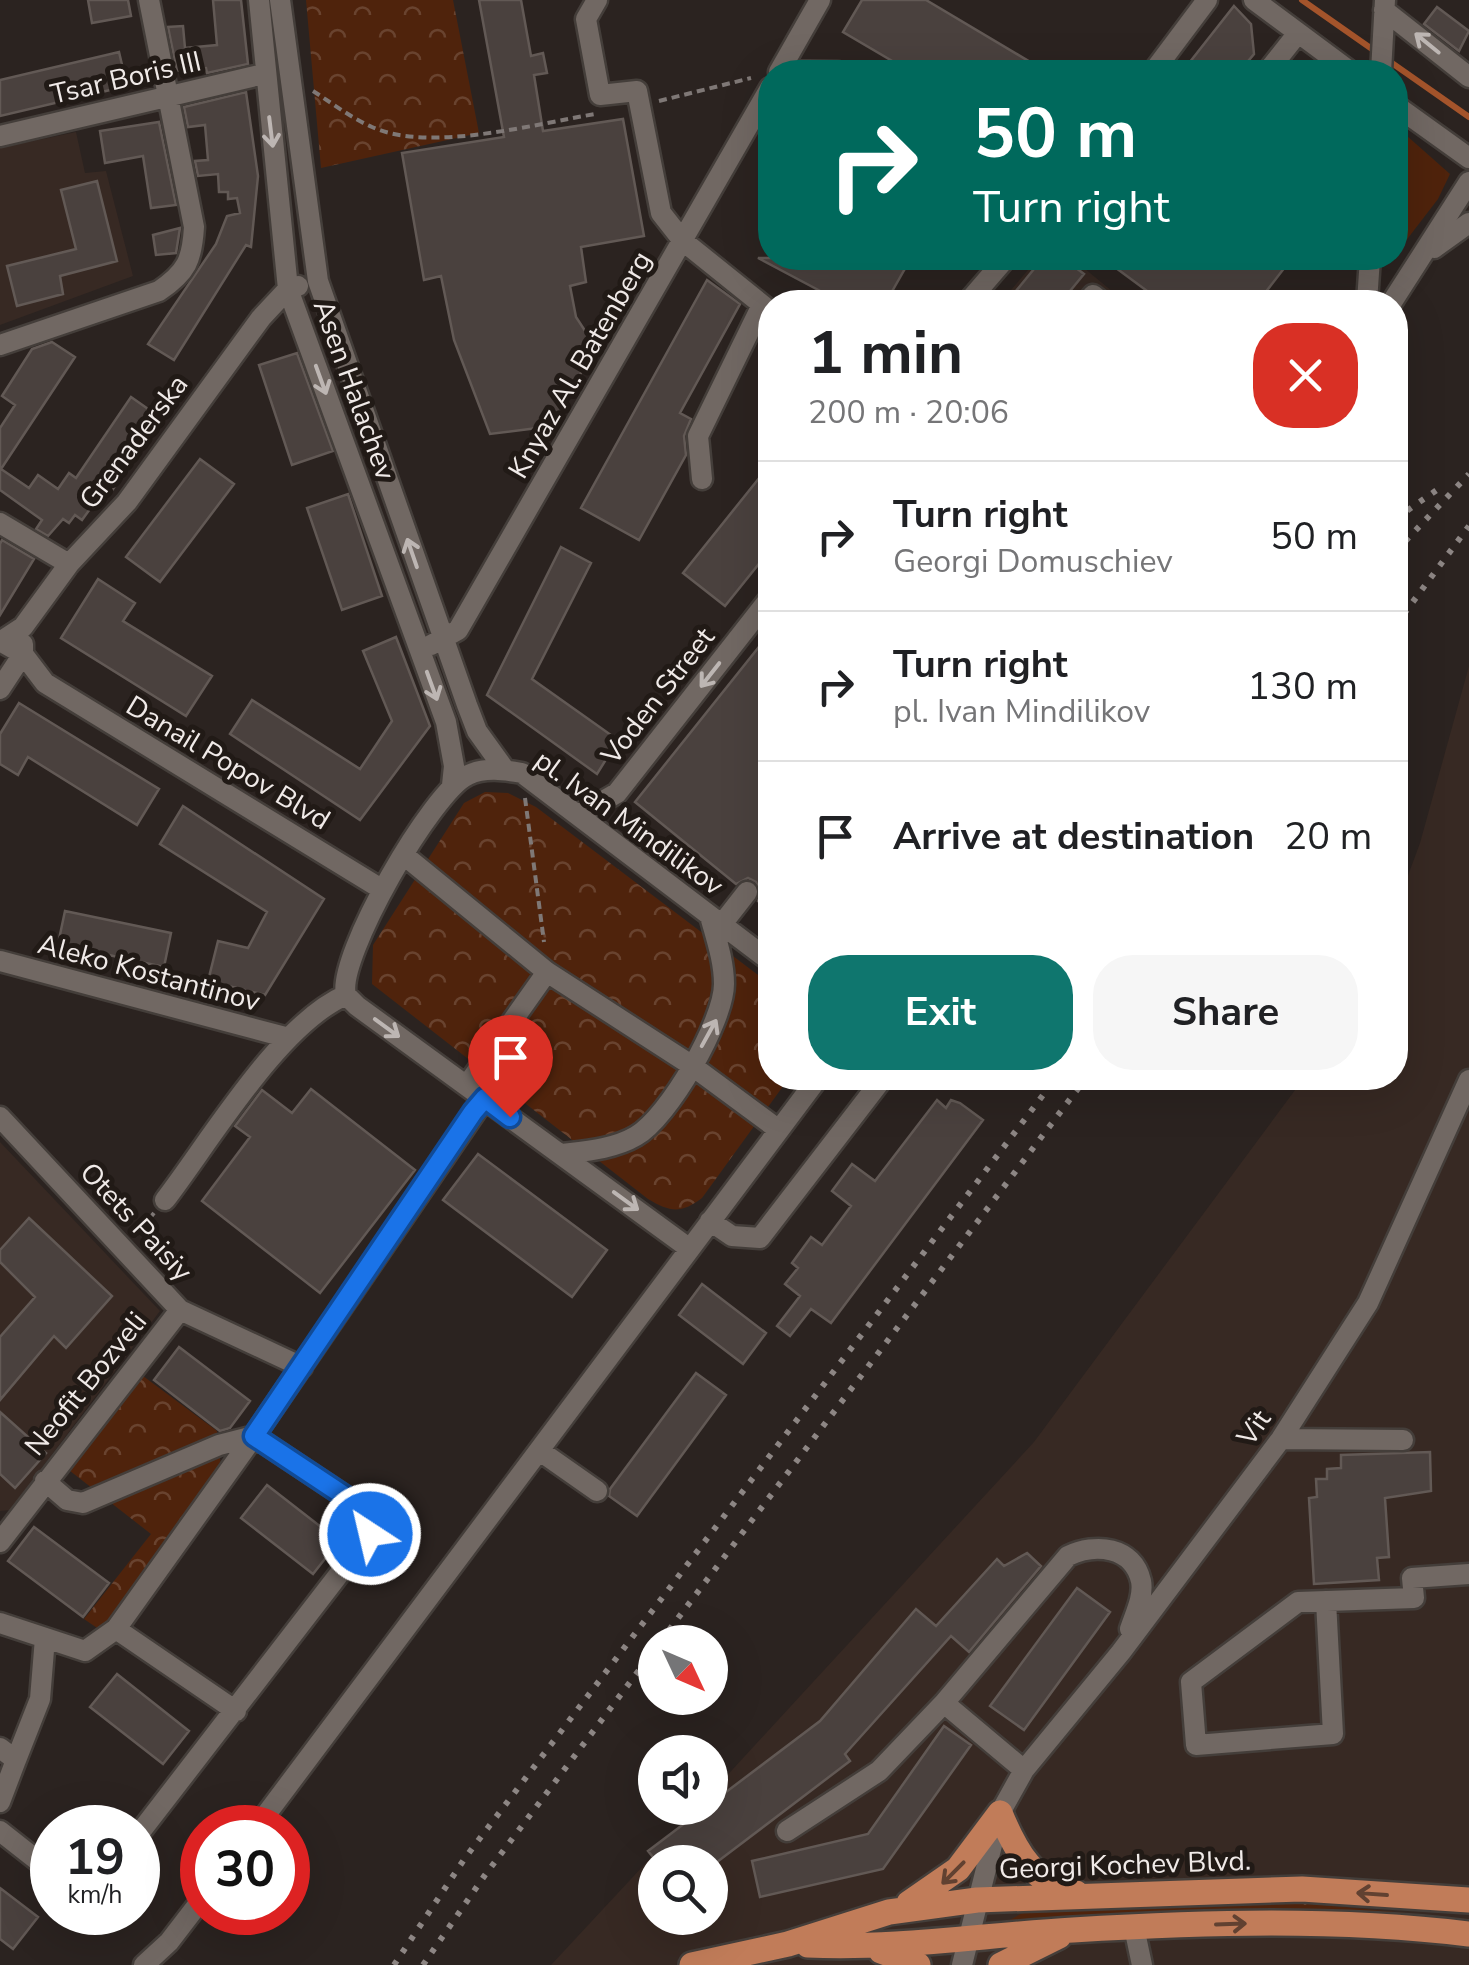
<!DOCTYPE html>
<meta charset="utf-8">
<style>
:root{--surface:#fff;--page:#f6f6f6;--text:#202124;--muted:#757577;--line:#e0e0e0;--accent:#0f766e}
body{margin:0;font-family:"Nunito Sans",sans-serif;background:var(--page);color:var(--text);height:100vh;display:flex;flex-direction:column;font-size:38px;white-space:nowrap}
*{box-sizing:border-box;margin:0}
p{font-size:32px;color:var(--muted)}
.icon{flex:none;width:55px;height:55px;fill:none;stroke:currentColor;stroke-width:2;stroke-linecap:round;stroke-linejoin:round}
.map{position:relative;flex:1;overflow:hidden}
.details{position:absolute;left:758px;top:290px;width:650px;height:800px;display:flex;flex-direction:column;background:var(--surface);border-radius:40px;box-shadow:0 10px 40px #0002}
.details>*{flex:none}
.hud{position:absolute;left:758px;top:60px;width:650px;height:210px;border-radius:40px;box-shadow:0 10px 40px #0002;background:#00695c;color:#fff;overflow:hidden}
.needle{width:65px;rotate:134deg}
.controls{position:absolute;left:638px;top:1625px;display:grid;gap:20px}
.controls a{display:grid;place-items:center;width:90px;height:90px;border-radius:50%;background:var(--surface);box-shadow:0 10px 40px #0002;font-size:50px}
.speed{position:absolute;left:30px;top:1805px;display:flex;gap:20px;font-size:50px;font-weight:700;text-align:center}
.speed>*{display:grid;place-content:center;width:130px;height:130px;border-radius:50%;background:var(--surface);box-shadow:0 10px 40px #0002;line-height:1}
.speed small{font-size:25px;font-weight:400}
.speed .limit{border:15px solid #d22;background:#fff;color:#111}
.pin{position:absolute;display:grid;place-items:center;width:85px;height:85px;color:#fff;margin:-102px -42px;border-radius:50% 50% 50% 0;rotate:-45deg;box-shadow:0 0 10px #0007}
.pin .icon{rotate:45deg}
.me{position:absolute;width:110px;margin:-55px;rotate:325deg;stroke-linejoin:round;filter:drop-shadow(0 0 8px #0008)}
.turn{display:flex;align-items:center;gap:35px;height:210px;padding:0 50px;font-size:45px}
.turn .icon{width:130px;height:130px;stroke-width:2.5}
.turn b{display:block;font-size:70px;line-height:85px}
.round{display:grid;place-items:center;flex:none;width:105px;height:105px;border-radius:40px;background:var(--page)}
.overview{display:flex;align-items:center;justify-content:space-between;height:170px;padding:0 50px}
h1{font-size:60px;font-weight:700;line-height:75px}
.button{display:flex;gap:20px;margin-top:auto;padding:20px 50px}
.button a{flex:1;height:115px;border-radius:40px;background:var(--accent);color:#fff;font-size:40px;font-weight:700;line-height:115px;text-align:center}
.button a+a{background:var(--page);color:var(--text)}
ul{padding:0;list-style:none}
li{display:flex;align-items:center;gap:30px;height:150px;padding:0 50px;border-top:2px solid var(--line)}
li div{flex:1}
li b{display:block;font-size:38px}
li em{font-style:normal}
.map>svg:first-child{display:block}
</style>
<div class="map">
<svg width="1469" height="1965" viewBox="0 0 1469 1965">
<defs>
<pattern id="park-crowns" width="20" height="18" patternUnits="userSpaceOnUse" patternTransform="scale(2.5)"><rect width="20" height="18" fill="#4f230c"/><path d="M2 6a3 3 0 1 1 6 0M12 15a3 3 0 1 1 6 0" fill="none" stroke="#69432f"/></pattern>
</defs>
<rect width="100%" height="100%" fill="#2b2320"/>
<path fill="#372923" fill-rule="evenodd" d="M76,132L85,173L106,171L133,276L0,325V148Z
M1038,258H1072L1125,302H1001Z
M1469,666V1965H551L697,1808H710V1794L1034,1442L1304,1078H1395V911L1420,843ZM655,1862H710V1918H655Z
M0,1142L160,1311L10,1510L0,1511Z"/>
<path fill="#4f230c" d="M1398,128L1450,174L1438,199L1395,255Z"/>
<path fill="url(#park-crowns)" d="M306,0H453L479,133L321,168Z
M485,792L508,793L536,807L770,984V1078H789L702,1198C681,1214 670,1212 648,1199L372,984L373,945L464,803Z
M139,1373L217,1431L221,1467L103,1632L84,1619L151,1534L65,1467Z
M1301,1903L1469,1919V1930L1020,1929L1010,1920L1024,1912Z"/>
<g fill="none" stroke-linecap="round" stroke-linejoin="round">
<path stroke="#a4542b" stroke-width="6" d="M1302,0L1469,117"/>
</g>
<path fill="#4a413e" stroke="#625955" stroke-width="2.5" d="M88,0H128L131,16L92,23Z
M213,0H241L248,64L207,73L206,68L177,71L168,27L183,26L185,48L217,45Z
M479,0H521L531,56L543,53L547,73L534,75L543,131L623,119L644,236L581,247L586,282L570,286L576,317L595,346L553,426L490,434L454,340L441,276L424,280L402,153L504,137Z
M862,0H926L1047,72H911L843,32Z
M1234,6L1251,24L1254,54L1239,72H1182Z
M1437,7L1469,31L1459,51L1424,24Z
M119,52L127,86L0,116V80Z
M246,92L258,176L251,247L246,245L174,360L148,344L216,244L227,216L240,213L237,198L228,199V192H219L218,174L198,176L195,161L208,160L205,125L188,127L184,107Z
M159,122L176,205L151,208L143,156L105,163L100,131Z
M97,181L117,261L60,276L63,294L17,306L7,266L76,249L61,190Z
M180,228L176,253L156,255L153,235Z
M758,258H911L886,302H841Z
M1043,258H1063L1084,274L1061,302H1007Z
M1124,258H1292L1258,302H1162L1116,268Z
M707,280L740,304L680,413L691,419L684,436L686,455L639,540L581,508Z
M52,342L75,357L1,469L29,488L38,475L58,489L69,473L76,478L131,397L161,418L109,495L103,491L82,520L75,515L69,523L63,519L48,536L36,529L42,520L0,490V428L15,405L2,396L32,349Z
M297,353L333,451L292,465L259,365Z
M200,459L234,484L160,582L126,557Z
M760,477L770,485V550L725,606L683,573Z
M348,494L382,596L342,610L307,508Z
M2,540L34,559L0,615V544Z
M561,547L591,563L532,679L618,740L597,774L487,695Z
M98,579L135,603L123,621L212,676L186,716L61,638Z
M770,633V911L758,901L761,893L756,882L748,878L736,884L635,802Z
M396,637L430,726L360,820L230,734L252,700L360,769L392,721L363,651Z
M19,703L159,789L137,825L28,757L18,775L0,764V734Z
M183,806L324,899L265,995L208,981L218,941L248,948L267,912L160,844Z
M65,911L171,933L164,967L58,944Z
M311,1089L415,1170L320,1293L202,1201L250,1137L235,1126L262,1090L292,1113Z
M937,1100L946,1108L951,1100L960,1103L983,1120L831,1323L811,1309L790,1336L777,1326L800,1296L785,1284L798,1268L792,1263L811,1237L822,1245L851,1206L832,1191L852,1164L875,1181Z
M478,1154L607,1250L572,1297L443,1200Z
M29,1218L112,1296L66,1348L54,1336L0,1400V1337L35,1297L0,1262V1250Z
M702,1284L766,1333L743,1364L679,1315Z
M179,1347L250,1401L230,1428L220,1431L154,1380Z
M696,1373L726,1395L637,1516L609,1496L610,1489Z
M0,1412L46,1453L15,1488L0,1474Z
M1430,1452L1431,1491L1385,1498L1389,1557L1377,1558L1379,1580L1314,1584L1309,1498L1317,1497L1316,1479H1327V1469L1341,1468V1455Z
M267,1485L339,1541L313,1574L241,1518Z
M34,1527L109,1583L83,1617L8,1561Z
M1027,1553L1041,1566L969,1652L951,1636L845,1754L850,1761L717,1862H657L648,1851L820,1721L916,1609L936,1626L997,1559L1004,1566Z
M1077,1588L1110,1612L1024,1730L990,1706Z
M117,1674L189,1731L163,1764L90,1707Z
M944,1726L971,1745L883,1869L760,1897L752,1861L868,1834Z
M0,1888L38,1917L13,1949L0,1939Z"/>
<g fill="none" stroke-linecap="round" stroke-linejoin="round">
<g stroke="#443e3a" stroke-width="25">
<path id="minor" d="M259,0L288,289L446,722L454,766L452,785
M280,0L318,281L467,705L477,731L505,770
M597,0L586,19L600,95L637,91L661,213L683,241L770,311
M1254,0L1351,72
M1384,10L1469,77
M780,71L838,72
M779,72L820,0
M1153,72L1207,0
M1267,72L1298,33
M1381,72L1385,0
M1395,105L1469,158
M0,136L264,74
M1434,248L1469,223
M968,302L1006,258
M1087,302L1093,295L1102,302
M1367,302L1370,258
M1392,302L1469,182
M0,345L159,291C187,272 192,260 194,227L149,0
M1395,365V420
M702,479L698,436L762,305
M0,523L69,564
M0,641L23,654L45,683L383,890
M0,642L23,627L69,564L127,502L261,318L288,289L298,286
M431,645L458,630L770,88
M0,689L23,654V644
M579,815L617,793L770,598
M405,856L547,972L691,1065L779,1130
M722,924L747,892
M0,961L285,1037
M467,1085L547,972
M0,1117L180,1310L302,1367
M561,1154C586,1151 614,1149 636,1136C669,1117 724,1021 724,984C724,961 716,938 710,916
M165,1200C211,1140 279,1024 346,995
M710,1221L732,1236L760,1238L883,1078
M690,1249L357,1006L346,995C336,958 433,790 468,775C485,767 504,770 522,773L770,961
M1281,1439L1403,1440
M540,1451L597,1491
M45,1481L67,1500L83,1503L219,1445L254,1436L358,1505L370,1534L138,1835
M0,1542L180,1310
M1326,1601L1333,1734L1196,1745L1191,1682L1298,1602L1414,1598L1412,1578L1469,1574
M0,1623L85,1651L116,1629L254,1436L485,1098
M116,1629L236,1711
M944,1703L1024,1770
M0,1748L16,1760L0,1802
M16,1760L40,1699L45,1638
M256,1828L818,1078
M0,1831L52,1872
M787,1831L879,1771L944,1703L1068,1556C1095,1543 1133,1546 1141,1581C1144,1596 1135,1614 1130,1629
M1134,1927L1142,1965
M144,1965L169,1942L202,1899
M962,1965L1000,1813L1024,1770L1121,1652L1281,1439L1368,1303L1469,1080"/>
</g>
<g stroke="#443e3a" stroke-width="30">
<path id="major" d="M1000,1813C1016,1852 1033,1883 1076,1893
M909,1903L958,1869L1000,1813
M808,1945C897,1949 984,1935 1073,1930C1205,1922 1338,1918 1469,1934
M881,1951L918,1965
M692,1965L788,1944L889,1912L977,1900L1302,1889L1469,1900
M1001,1965L1059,1936"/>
</g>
<path stroke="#7f7876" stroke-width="4" stroke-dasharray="8 5" stroke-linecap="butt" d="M313,91C332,103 351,118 372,127C429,153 535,124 595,114
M659,101L751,78
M525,798L544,942
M135,1236L154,1213"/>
<use href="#minor" stroke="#716863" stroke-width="20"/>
<use href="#major" stroke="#c17c59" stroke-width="25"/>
<path stroke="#8d8684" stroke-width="6" stroke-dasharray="5 10" stroke-linecap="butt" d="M1395,519L1444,485
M1395,552L1469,474
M1395,626L1469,526
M660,1642L1086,1078
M394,1965L465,1858L1056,1078
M423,1965L485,1875L655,1649"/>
</g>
<defs><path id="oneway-shaft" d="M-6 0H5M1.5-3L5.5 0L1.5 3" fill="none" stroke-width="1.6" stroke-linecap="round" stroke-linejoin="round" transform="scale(2.5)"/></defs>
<g stroke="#bdb6b3">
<use href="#oneway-shaft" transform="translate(1427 43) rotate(-141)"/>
<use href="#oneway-shaft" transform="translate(271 132) rotate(83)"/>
<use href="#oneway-shaft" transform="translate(321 380) rotate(70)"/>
<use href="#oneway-shaft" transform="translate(412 553) rotate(-109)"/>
<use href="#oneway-shaft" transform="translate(710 675) rotate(128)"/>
<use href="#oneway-shaft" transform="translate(432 686) rotate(70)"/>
<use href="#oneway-shaft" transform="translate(387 1028) rotate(36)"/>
<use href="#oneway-shaft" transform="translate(709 1033) rotate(-61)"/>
<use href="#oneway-shaft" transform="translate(626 1201) rotate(36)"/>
</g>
<g stroke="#614131">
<use href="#oneway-shaft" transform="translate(953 1873) rotate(135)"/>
<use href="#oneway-shaft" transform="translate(1372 1894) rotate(-176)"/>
<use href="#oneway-shaft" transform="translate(1231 1924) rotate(-2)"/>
</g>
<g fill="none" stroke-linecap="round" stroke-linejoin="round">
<g stroke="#114b97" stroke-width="25">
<path id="route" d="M370,1534L358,1505L254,1436L473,1112L485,1098L510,1117"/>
</g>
<use href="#route" stroke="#1a73e8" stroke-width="18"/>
</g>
<g text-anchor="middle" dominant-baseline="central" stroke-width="10" stroke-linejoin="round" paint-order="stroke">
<g font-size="28" fill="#f0eae8" stroke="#211a16">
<text transform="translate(126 78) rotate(-13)">Tsar Boris III</text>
<text transform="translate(580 365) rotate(-60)">Knyaz Al. Batenberg</text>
<text transform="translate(354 390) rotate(70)">Asen Halachev</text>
<text transform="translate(134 442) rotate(-53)">Grenaderska</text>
<text transform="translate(658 696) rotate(-52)">Voden Street</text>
<text transform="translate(228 763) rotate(31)">Danail Popov Blvd</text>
<text transform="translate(629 823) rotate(36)">pl. Ivan Mindilikov</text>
<text transform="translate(149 973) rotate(15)">Aleko Kostantinov</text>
<text transform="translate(136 1222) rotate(47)">Otets Paisiy</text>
<text transform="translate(86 1384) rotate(-51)">Neofit Bozveli</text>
<text transform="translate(1254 1428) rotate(-55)">Vit</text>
<text transform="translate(1125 1865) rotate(-2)">Georgi Kochev Blvd.</text>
</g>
</g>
</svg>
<div class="controls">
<a><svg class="needle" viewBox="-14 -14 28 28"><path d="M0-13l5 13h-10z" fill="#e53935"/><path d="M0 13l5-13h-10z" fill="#757577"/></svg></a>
<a><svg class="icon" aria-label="sound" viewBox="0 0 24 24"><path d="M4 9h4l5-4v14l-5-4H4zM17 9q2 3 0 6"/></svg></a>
<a><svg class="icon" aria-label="search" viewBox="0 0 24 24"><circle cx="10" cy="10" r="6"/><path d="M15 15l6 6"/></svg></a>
</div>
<div class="speed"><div>19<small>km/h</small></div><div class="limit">30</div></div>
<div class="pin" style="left:510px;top:1117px;background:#d93025"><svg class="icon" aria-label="arrive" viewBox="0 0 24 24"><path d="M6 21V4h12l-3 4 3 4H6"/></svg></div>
<svg class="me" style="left:370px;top:1534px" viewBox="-20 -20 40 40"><circle r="17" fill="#1a73e8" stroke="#fff" stroke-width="3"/><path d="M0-11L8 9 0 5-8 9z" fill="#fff"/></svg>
<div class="hud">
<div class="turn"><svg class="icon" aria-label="right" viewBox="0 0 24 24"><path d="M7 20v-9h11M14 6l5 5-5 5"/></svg><div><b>50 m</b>Turn right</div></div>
</div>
<section class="details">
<div class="overview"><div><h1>1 min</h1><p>200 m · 20:06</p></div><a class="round" style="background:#d93025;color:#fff"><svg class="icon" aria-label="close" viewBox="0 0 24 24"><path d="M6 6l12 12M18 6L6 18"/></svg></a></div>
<ul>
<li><svg class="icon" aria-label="right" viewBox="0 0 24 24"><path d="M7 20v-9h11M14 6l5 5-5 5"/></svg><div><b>Turn right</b><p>Georgi Domuschiev</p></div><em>50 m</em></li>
<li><svg class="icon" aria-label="right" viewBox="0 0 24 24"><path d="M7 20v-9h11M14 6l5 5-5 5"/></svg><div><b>Turn right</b><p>pl. Ivan Mindilikov</p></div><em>130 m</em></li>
<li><svg class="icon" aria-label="arrive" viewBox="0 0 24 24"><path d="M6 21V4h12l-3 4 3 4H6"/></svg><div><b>Arrive at destination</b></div><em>20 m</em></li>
</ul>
<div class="button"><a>Exit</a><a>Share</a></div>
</section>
</div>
